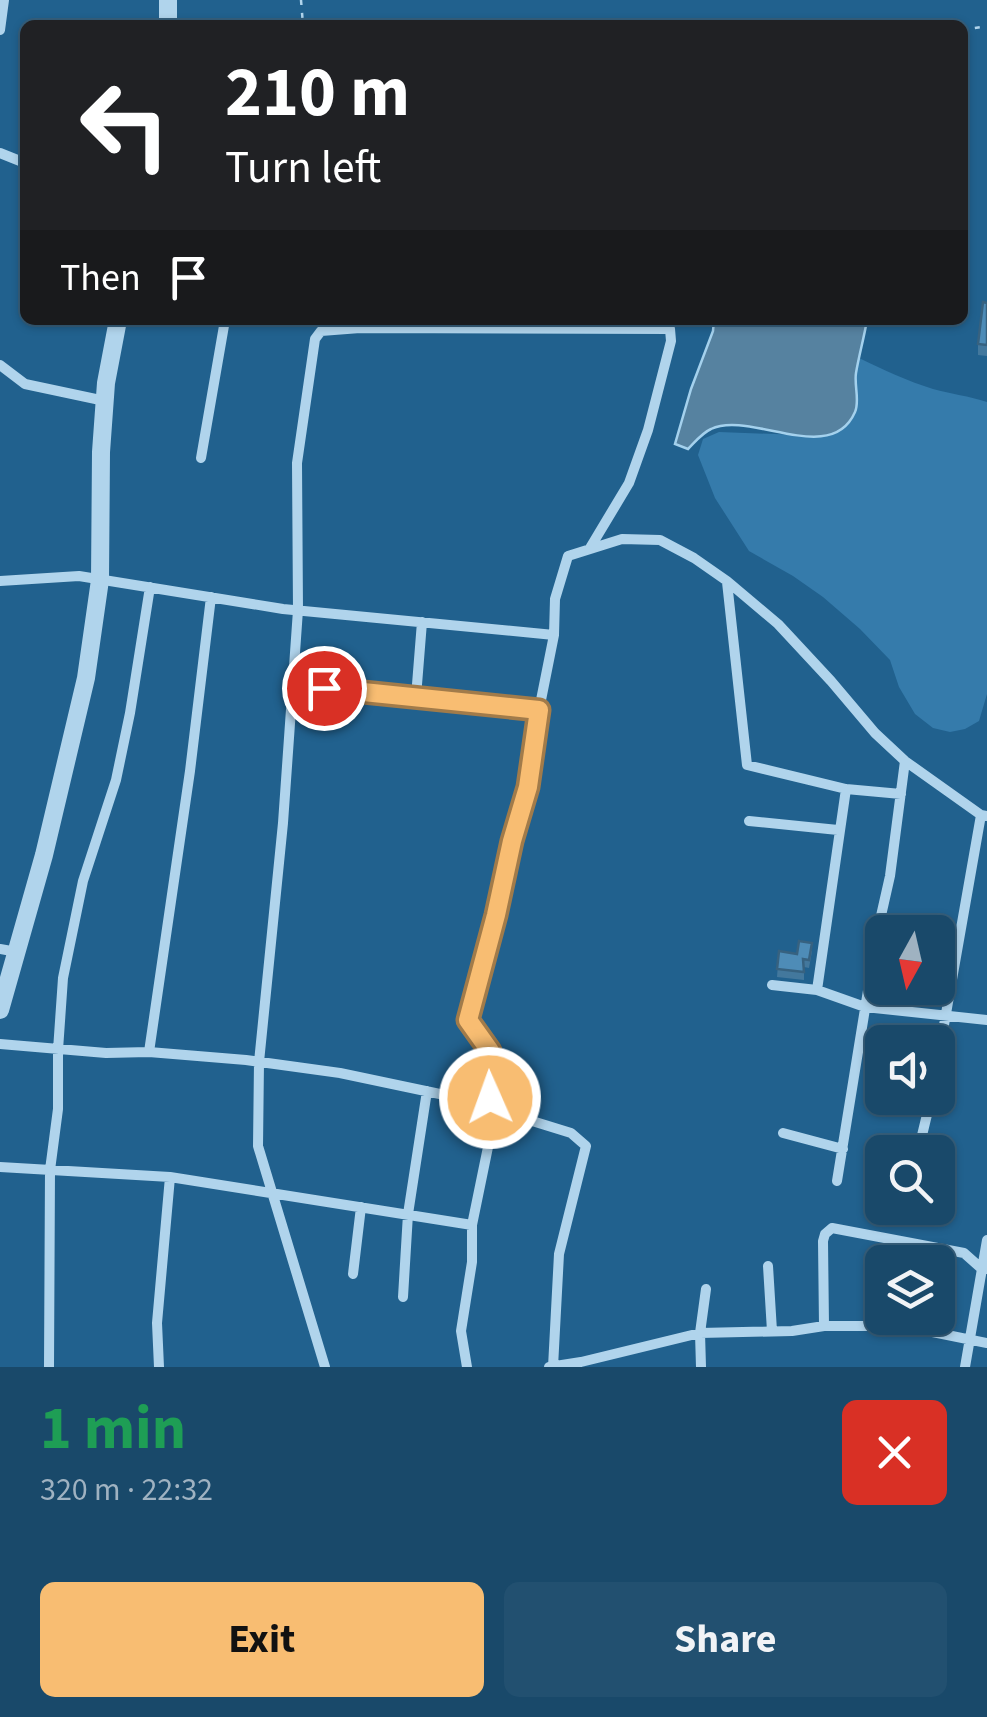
<!DOCTYPE html>
<meta charset="utf-8">
<style>
:root{--surface:#19496a;--page:#225070;--text:#f1f3f6;--muted:#9fb2c1;--line:#37617e;--accent:#f8bd72}
body{margin:0;font-family:"Source Sans 3",sans-serif;background:var(--page);color:var(--text);height:100vh;display:flex;flex-direction:column;font-size:38px;white-space:nowrap}
*{box-sizing:border-box;margin:0}
p{font-size:32px;color:var(--muted)}
.icon{flex:none;width:55px;height:55px;fill:none;stroke:currentColor;stroke-width:2;stroke-linecap:round;stroke-linejoin:round}
.map{position:relative;height:1367px;overflow:hidden}
.drawer{display:flex;flex-direction:column;background:var(--surface);flex:1}
.drawer>*{flex:none}
.banner{position:absolute;left:20px;top:20px;width:948px;height:305px;border-radius:15px;box-shadow:0 2px 8px #0004,0 0 0 2px var(--line);background:#202124;color:#fff;overflow:hidden}
.needle{width:65px;rotate:188deg}
.fabs{position:absolute;left:865px;top:915px;display:grid;gap:20px}
.fabs a{display:grid;place-items:center;width:90px;height:90px;border-radius:15px;background:var(--surface);box-shadow:0 2px 8px #0004,0 0 0 2px var(--line);font-size:50px}
.pin{position:absolute;display:grid;place-items:center;width:85px;height:85px;color:#fff;margin:-42px;border:5px solid #fff;border-radius:50%;box-shadow:0 2px 10px #0007}
.me{position:absolute;width:110px;margin:-55px;rotate:358deg;stroke-linejoin:round;filter:drop-shadow(0 0 8px #0008)}
.turn{display:flex;align-items:center;gap:35px;height:210px;padding:0 40px;font-size:45px}
.turn .icon{width:130px;height:130px;stroke-width:2.5}
.turn b{display:block;font-size:70px;line-height:85px}
.then{display:flex;align-items:center;height:95px;padding:0 40px;background:#0003;gap:20px;font-size:38px}
.round{display:grid;place-items:center;flex:none;width:105px;height:105px;border-radius:15px;background:var(--page)}
.overview{display:flex;align-items:center;justify-content:space-between;height:170px;padding:0 40px}
h1{font-size:60px;font-weight:700;line-height:75px;color:#1e9e55}
.action{display:flex;gap:20px;margin-top:auto;padding:20px 40px}
.action a{flex:1;height:115px;border-radius:15px;background:var(--accent);color:#111;font-size:40px;font-weight:700;line-height:115px;text-align:center}
.action a+a{background:var(--page);color:var(--text)}
.map>svg:first-child{display:block}
</style>
<div class="map">
<svg width="987" height="1367" viewBox="0 0 987 1367">
<rect width="100%" height="100%" fill="#21618e"/>
<path fill="#357bab" d="M859,358C884,370 907,381 933,389C951,394 969,396 987,402V694L979,721L965,729L950,732L933,728L915,714L899,687L890,660L860,629L823,597L793,576L749,551L715,498L698,455L703,439L719,432L826,436L856,410L855,377Z"/>
<path fill="#5682a0" stroke="#a4d1ed" stroke-width="2.5" d="M714,320H867C864,338 859,355 856,373C854,385 860,401 855,412C831,467 750,410 711,429C702,433 695,442 688,449L675,444L691,389L713,331Z"/>
<g fill="none" stroke-linecap="round" stroke-linejoin="round">
<path stroke="#b0d4ec" stroke-width="2.5" stroke-dasharray="5 8" stroke-linecap="butt" d="M301,0L303,25
M962,30L987,26"/>
<path stroke="#b0d4ec" stroke-width="10" d="M0,30L4,0
M0,153L25,163
M0,365L25,384L105,401
M201,458L225,320
M0,581L79,576L283,609L554,635
M727,582L747,765L846,789L901,794
M293,685L539,710
M416,697L422,622
M749,821L838,830
M0,949L17,952
M772,985L817,990L865,1007L987,1020
M817,990L846,789
M0,1044L106,1053L149,1052L246,1060L340,1073L492,1105L516,1116L571,1133L586,1146L559,1254L553,1367
M149,1052L190,771L211,597
M938,1059L981,815
M783,1133L843,1149
M918,1152L931,1098
M0,1167L170,1177L472,1225
M837,1181L878,929L890,876L905,761
M768,1266L772,1331
M353,1274L361,1207
M403,1297L408,1214L427,1091
M824,1326L823,1241L825,1234L832,1228L964,1253L982,1269H987
M49,1367L50,1170L58,1109V1050L63,978L83,881L116,780L130,713L150,587
M159,1367L157,1323L170,1177
M325,1367L258,1146L259,1062L283,823L298,610L297,463L315,339L321,331L360,328L670,329L671,341L648,430L629,483L590,548
M467,1367L461,1331L472,1262V1225L495,1113L490,1098V1051L468,1019L497,915L511,841L528,787L539,710L554,635L555,599L568,556L622,539L660,540L694,558L727,581L778,624L831,681L875,733L905,761L981,815L987,816
M549,1367L581,1362L700,1333L792,1331L824,1326H903L987,1343
M701,1367L700,1333L706,1289
M965,1367L987,1240"/>
<path stroke="#b0d4ec" stroke-width="18" d="M168,0V25
M0,1010L44,855L86,678L100,580L101,452L106,383L118,320"/>
</g>
<path fill="#43789d" d="M987,303V356L978,355V344Z
M779,951L797,954L812,951L809,968L804,967V980L777,977Z"/>
<path fill="#4e8cb7" stroke="#376280" stroke-width="2.5" d="M983,302L987,303V345L978,344Z
M799,941L812,943L809,960L803,959L804,972L777,969L779,951L797,954Z"/>
<g fill="none" stroke-linecap="round" stroke-linejoin="round">
<g stroke="#a17b4a" stroke-width="25">
<path id="route" d="M324,688L539,710L528,787L512,841L496,915L468,1020L490,1051V1098"/>
</g>
<use href="#route" stroke="#f8bd72" stroke-width="18"/>
</g>
</svg>
<div class="fabs">
<a><svg class="needle" viewBox="-14 -14 28 28"><path d="M0-13l5 13h-10z" fill="#e53935"/><path d="M0 13l5-13h-10z" fill="#9fb2c1"/></svg></a>
<a><svg class="icon" aria-label="sound" viewBox="0 0 24 24"><path d="M4 9h4l5-4v14l-5-4H4zM17 9q2 3 0 6"/></svg></a>
<a><svg class="icon" aria-label="search" viewBox="0 0 24 24"><circle cx="10" cy="10" r="6"/><path d="M15 15l6 6"/></svg></a>
<a><svg class="icon" aria-label="layers" viewBox="0 0 24 24"><path d="M12 4l9 5-9 5-9-5zM3 14l9 5 9-5"/></svg></a>
</div>
<div class="pin" style="left:324px;top:688px;background:#d93025"><svg class="icon" aria-label="arrive" viewBox="0 0 24 24"><path d="M6 21V4h12l-3 4 3 4H6"/></svg></div>
<svg class="me" style="left:490px;top:1098px" viewBox="-20 -20 40 40"><circle r="17" fill="#f8bd72" stroke="#fff" stroke-width="3"/><path d="M0-11L8 9 0 5-8 9z" fill="#fff"/></svg>
<div class="banner">
<div class="turn"><svg class="icon" aria-label="left" viewBox="0 0 24 24"><path d="M17 20v-9H6M10 6l-5 5 5 5"/></svg><div><b>210 m</b>Turn left</div></div>
<div class="then">Then<svg class="icon" aria-label="arrive" viewBox="0 0 24 24"><path d="M6 21V4h12l-3 4 3 4H6"/></svg></div>
</div>
</div>
<section class="drawer">
<div class="overview"><div><h1>1 min</h1><p>320 m · 22:32</p></div><a class="round" style="background:#d93025;color:#fff"><svg class="icon" aria-label="close" viewBox="0 0 24 24"><path d="M6 6l12 12M18 6L6 18"/></svg></a></div>
<div class="action"><a>Exit</a><a>Share</a></div>
</section>
